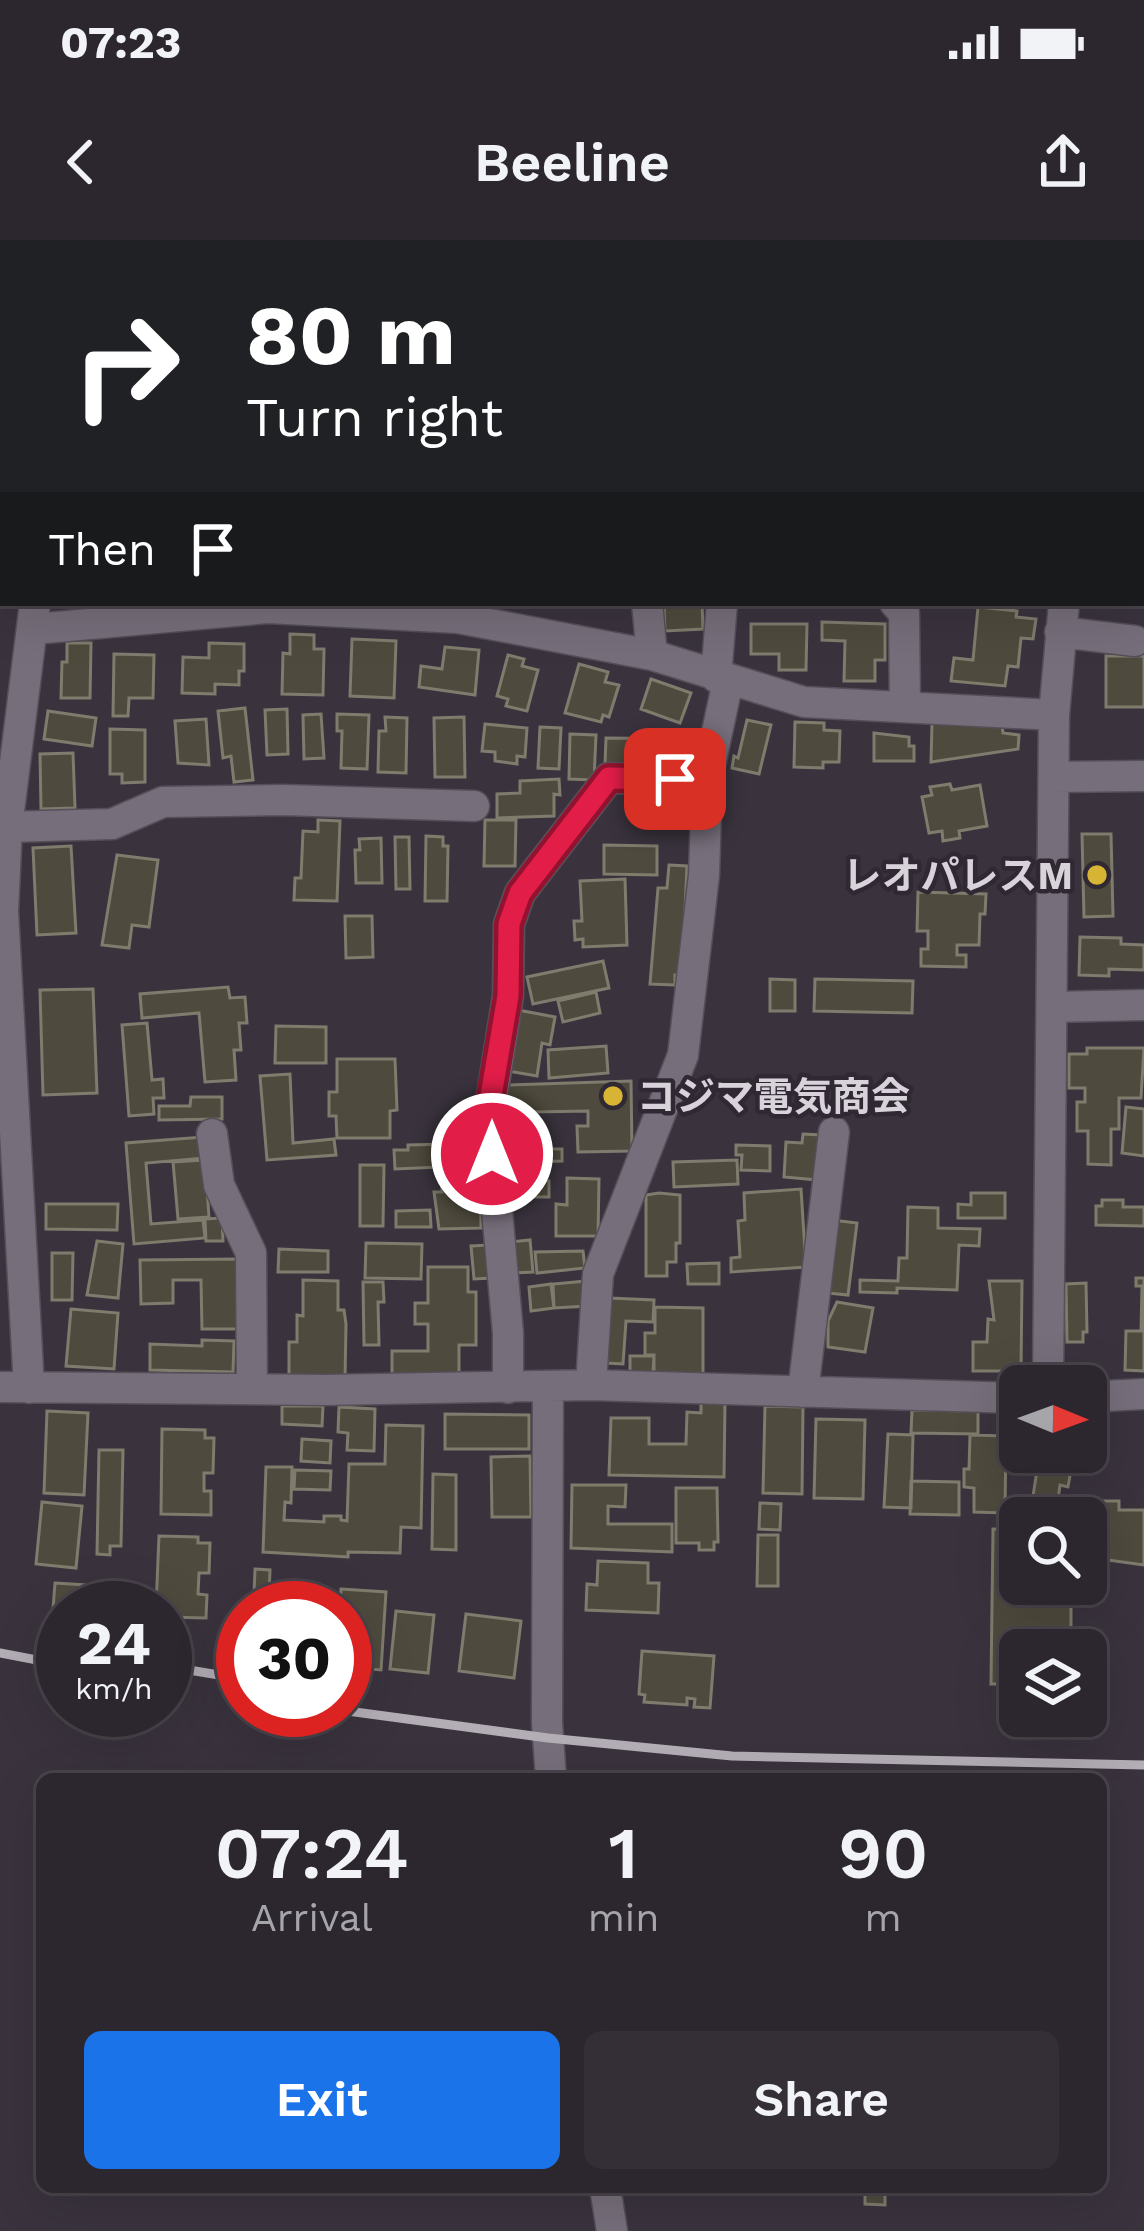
<!DOCTYPE html>
<meta charset="utf-8">
<style>
:root{--surface:#2c262e;--page:#342e36;--text:#f1f3f6;--muted:#a6a5aa;--line:#48434a;--accent:#1a73e8}
body{margin:0;font-family:"Work Sans","Noto Sans JP",sans-serif;background:var(--page);color:var(--text);height:100vh;display:flex;flex-direction:column;font-size:45px;white-space:nowrap}
*{box-sizing:border-box;margin:0}
p{font-size:39px;color:var(--muted)}
.icon{flex:none;width:66px;height:66px;fill:none;stroke:currentColor;stroke-width:2;stroke-linecap:round;stroke-linejoin:round}
.map{position:relative;flex:1;overflow:hidden}
.sheet{position:absolute;left:36px;top:1533px;width:1071px;height:420px;display:flex;flex-direction:column;background:var(--surface);border-radius:18px;box-shadow:0 12px 48px #0002,0 0 0 3px var(--line)}
.sheet>*{flex:none}
.top-card{position:absolute;left:0px;top:0px;width:1146px;height:366px;box-shadow:0 12px 48px #0002,0 0 0 3px var(--line);background:#202124;color:#fff;overflow:hidden}
.needle{width:78px;rotate:91deg}
.fabs{position:absolute;left:999px;top:1125px;display:grid;gap:24px}
.fabs a{display:grid;place-items:center;width:108px;height:108px;border-radius:18px;background:var(--surface);box-shadow:0 12px 48px #0002,0 0 0 3px var(--line);font-size:60px}
.speed{position:absolute;left:36px;top:1341px;display:flex;gap:24px;font-size:60px;font-weight:700;text-align:center}
.speed>*{display:grid;place-content:center;width:156px;height:156px;border-radius:50%;background:var(--surface);box-shadow:0 12px 48px #0002,0 0 0 3px var(--line);line-height:1}
.speed small{font-size:30px;font-weight:400}
.speed .limit{border:18px solid #d22;background:#fff;color:#111}
.pin{position:absolute;display:grid;place-items:center;width:102px;height:102px;color:#fff;margin:-51px;border-radius:24px;box-shadow:0 6px 18px #0006}
.me{position:absolute;width:132px;margin:-66px;rotate:0deg;stroke-linejoin:round;filter:drop-shadow(0 0 9px #0008)}
.turn{display:flex;align-items:center;gap:42px;height:252px;padding:0 48px;font-size:54px}
.turn .icon{width:156px;height:156px;stroke-width:2.5}
.turn b{display:block;font-size:84px;line-height:102px}
.then{display:flex;align-items:center;height:114px;padding:0 48px;background:#0003;gap:24px;font-size:45px}
.eta{display:flex;justify-content:space-evenly;align-items:center;height:204px;text-align:center}
.eta b{font-size:72px;font-weight:600;line-height:84px}
.button{display:flex;gap:24px;margin-top:auto;padding:24px 48px}
.button a{flex:1;height:138px;border-radius:18px;background:var(--accent);color:#fff;font-size:48px;font-weight:600;line-height:138px;text-align:center}
.button a+a{background:var(--page);color:var(--text)}
.status{display:flex;justify-content:space-between;align-items:center;height:84px;padding:0 60px;background:var(--surface);direction:ltr}
.status svg{height:33px;fill:currentColor}
header{display:flex;justify-content:space-between;align-items:center;height:156px;padding:0 48px;background:var(--surface);font-size:54px;font-weight:600}
.map>svg:first-child{display:block}
</style>
<div class="status"><b>07:23</b><svg viewBox="0 0 49 12"><path d="M0 12V9h3v3zM5 12V6h3v6zM10 12V3h3v9zM15 12V0h3v12zM26 1h20v11H26zM47 4h2v5h-2z"/></svg></div>
<header><svg class="icon" aria-label="back" viewBox="0 0 24 24"><path d="M15 5l-7 7 7 7"/></svg>Beeline<svg class="icon" aria-label="share" viewBox="0 0 24 24"><path d="M12 15V3M7 8l5-5 5 5M5 13v7h14v-7"/></svg></header>
<div class="map">
<svg width="1144" height="1991" viewBox="0 0 1144 1991">
<rect width="100%" height="100%" fill="#3a333e"/>
<path fill="#4e4a3d" stroke="#7f7b6d" stroke-width="3" d="M702,363L703,389L665,391L664,364Z
M978,367L1017,371L1016,377L1036,379L1033,399L1021,398L1018,427L1008,426L1005,446L951,441L954,418L973,420Z
M822,382L885,384V420H875V441H844L845,401L822,400Z
M751,384H807L806,430H779V414H751Z
M290,394L314,395V409H324L323,455L282,454L283,413L290,414Z
M352,399L396,401L394,458L350,456Z
M67,403H91L90,458H61L62,422H67Z
M209,403L244,404V431H239V445L215,444V454L182,453L183,417L209,418Z
M445,407L479,410L475,455L419,447L421,426L442,429Z
M114,414L154,415L153,458H129L128,476H113Z
M508,415L524,419L522,426L538,430L527,471L506,466L508,459L497,456Z
M1106,416H1144V467H1106Z
M579,424L608,432L605,442L619,445L609,477L603,475L601,482L565,473Z
M651,439L691,453L680,483L641,469Z
M245,468L253,540L234,542L231,516L223,518L218,471Z
M287,469L288,514L267,515L265,470Z
M48,471L96,478L92,506L44,499Z
M321,474L324,518L304,519L303,475Z
M337,474L369,475L367,529L341,528L342,491H337Z
M385,477L407,478L406,533L378,532L379,491H386Z
M464,477L465,537H435L434,478Z
M206,479L209,525L178,523L175,481Z
M747,480L771,485L759,534L732,528L734,516L738,518Z
M795,482L824,483V490L840,491L839,522H823V528L794,527Z
M932,483L1002,485L1003,493L1019,495L1018,509L931,522Z
M485,484L527,488L525,517L517,516V524L495,521V512L482,511Z
M540,487L561,488L559,529L538,528Z
M110,489L145,490V542L122,543V534H110Z
M874,493L909,497V506H914V521H874Z
M570,494L596,495L594,540L569,539Z
M606,498L698,499L697,519H693L692,527H656V510L644,509L643,525H605Z
M73,513L75,568L41,569L40,514Z
M559,539L560,555L554,554V576L497,578V554L520,553V541Z
M950,544L952,550L980,545L987,586L959,591L960,598L943,601L942,591L929,593L922,557L932,555L930,547Z
M318,580L340,581L337,661L294,660L295,638H301L303,591L318,592Z
M485,580H516L515,626H484Z
M1082,594H1111L1113,676L1084,677Z
M426,596L443,597V606H448L447,661H425Z
M395,597H409L410,649H396Z
M381,598L382,643H356L355,610H360L359,599Z
M604,605L657,606V635L604,634Z
M71,606L76,693L37,695L33,608Z
M117,615L158,620L149,687L132,685L129,708L102,705Z
M669,625L687,626L682,735H675V745L650,744L658,648H667Z
M625,639L627,705L583,707V699L575,700L574,681H582L580,641Z
M918,652L986,654L985,674H980L979,705H957V715H966V727L921,726V709H928V691H917Z
M345,676H372L373,717L346,718Z
M1080,697L1121,698V704L1144,705V730L1109,729V736L1079,735Z
M603,721L609,748L533,764L527,737Z
M770,739L795,740V771H770Z
M815,739L913,741L912,773L814,771Z
M228,747L230,758L245,757L247,783H239L241,810H234L236,840L205,842L199,773L142,778L140,754Z
M93,749L97,853L43,855L40,750Z
M596,752L600,773L563,782L558,761Z
M518,770L555,777L550,805L542,803L537,836L508,831Z
M147,783L152,840L163,839L164,858H153L154,874L129,876L122,785Z
M276,786L326,787V823H275Z
M606,806L608,833L549,838L548,810Z
M1087,808H1144L1141,858H1119V889H1111V925L1088,924V891H1077V862H1085V848H1069V814H1087Z
M337,819H395L397,870L390,871V898H337L336,876H329V852H337Z
M290,834L293,903L334,899L336,915L267,920L260,836Z
M631,841L632,911L578,912L577,886H588V871L532,872V893H506L505,845Z
M191,857H222V879L159,880V866H190Z
M1126,867L1144,869V916L1122,913Z
M803,894L821,895L818,940L784,937L786,902L802,903Z
M448,896H484L480,920L481,988L439,989L434,952H442L441,927L395,929L394,910H408V905L448,904Z
M203,897L205,918L146,923L151,984L203,980L205,998L134,1004L126,903Z
M534,902V909H562V921L505,923V903Z
M736,905L770,906V931L741,930L742,915H736Z
M205,920L209,977L178,979L173,922Z
M737,920L738,944L674,947L673,922Z
M360,925H384L383,986H360Z
M567,938L599,939L598,996H556V964L567,965Z
M516,940L549,941V957H516Z
M801,949L806,1027L731,1032V1018L740,1017L738,981L745,980L744,953Z
M659,953L680,955V1003H676V1022H667V1036H646V955Z
M971,953H1005V978H958V964L971,965Z
M1102,960H1123V967H1144V986L1096,985V966H1102Z
M46,964H118L117,990L46,989Z
M908,967L938,968V988L980,989L979,1006L959,1005L957,1050L897,1048V1053L860,1052V1040L898,1041L899,1018H907Z
M430,970L431,987H396V971Z
M222,978L223,1001H206L205,979Z
M832,980L857,983L848,1055L827,1053Z
M530,1000L533,1032L513,1033L510,1002Z
M97,1001L123,1004L118,1058L87,1055Z
M366,1003L422,1004L421,1039L365,1038Z
M489,1005L492,1038L474,1039L471,1006Z
M279,1009L328,1011V1032H278Z
M583,1011L585,1028L537,1033L535,1012Z
M52,1013H73L72,1060H52Z
M239,1019L243,1089H202L201,1040H173V1063L141,1064L140,1020Z
M719,1023V1044H688L687,1024Z
M428,1027H468V1052H476V1105H459V1137H392V1111H428V1084H415V1063H428Z
M1136,1038H1144V1131L1125,1130L1126,1091H1141L1142,1046H1136Z
M303,1040L338,1041V1070H344L346,1084L345,1140L289,1139V1102H297V1075L303,1076Z
M587,1041L588,1066L554,1068L553,1044Z
M989,1041H1022L1021,1131H973V1102H987L988,1079L994,1080Z
M363,1042H383L384,1062H378L379,1105H364Z
M1086,1043L1087,1092H1083V1102H1067L1066,1044Z
M551,1044L554,1068L531,1071L529,1047Z
M609,1058L654,1060L653,1082L626,1081L623,1124L606,1123Z
M837,1062L873,1068L865,1112L828,1107V1081Z
M655,1067L703,1068V1134H654V1115H645V1093H655Z
M71,1069L118,1073L114,1129L66,1126Z
M202,1100L234,1101L233,1132L150,1130V1104L202,1106Z
M630,1116H654L653,1133L630,1132Z
M701,1162H725L724,1237L609,1235L611,1178H649V1204H686L687,1172L701,1173Z
M282,1166H323L322,1186L282,1184Z
M765,1166L803,1167L802,1254L763,1253Z
M339,1167L375,1169L374,1211L347,1210L348,1193L338,1192Z
M912,1170L978,1171V1194L911,1193Z
M47,1171L88,1173L84,1255L44,1253Z
M445,1174L529,1175V1209H445Z
M816,1179L865,1180L863,1259L814,1258Z
M386,1185L423,1186L421,1288L401,1287L400,1313L348,1312V1317L263,1312L266,1227H292L291,1263L285,1262L284,1280L324,1282V1276H341V1280L347,1281L349,1224H385Z
M162,1189L205,1190V1198H214L213,1233H204V1251H211V1275L161,1274Z
M888,1194L913,1195L911,1268L884,1267Z
M970,1195L1006,1196L1005,1273L974,1272V1248L964,1247V1229H969Z
M302,1199L331,1201L330,1223L301,1221Z
M99,1210H123L121,1306H110V1315L97,1314Z
M1040,1212H1074L1068,1247L1060,1245L1057,1267L1032,1262Z
M530,1216L531,1277H492L491,1217Z
M295,1230L331,1231L330,1250L294,1249Z
M433,1234L456,1235V1310L432,1309Z
M911,1241L959,1242V1275L910,1274Z
M572,1245H626L625,1267L608,1266V1284H672V1312L571,1308Z
M676,1248H717L718,1302H714V1310H699V1303H676Z
M1098,1261H1119V1270H1144V1325L1108,1320V1342H1100V1313H1093Z
M42,1262L82,1266L76,1328L36,1324Z
M760,1263L781,1264L780,1290L759,1289Z
M993,1289L1020,1290V1344H1071V1410H1020V1444H991Z
M758,1295H778V1346H757Z
M159,1296L198,1297V1303H210L209,1333H199L198,1354L207,1355L206,1378L165,1377V1368H156Z
M598,1321L648,1323V1343H659L658,1373L586,1370L587,1344L597,1345Z
M255,1329L270,1330L269,1355L254,1354Z
M55,1343L102,1346L100,1368H63V1383L52,1382Z
M341,1349L386,1352L381,1430L345,1427V1368H329H340Z
M396,1371L434,1375L428,1433L390,1429Z
M466,1374L521,1381L514,1438L459,1431Z
M642,1411L714,1416L710,1468L694,1467L695,1459L687,1458V1465L644,1462L645,1455L639,1454Z
M852,1947H885V1965L865,1964V1954H851Z"/>
<g fill="none" stroke-linecap="round" stroke-linejoin="round">
<g stroke="#544f58" stroke-width="33">
<path id="minor" d="M476,0L479,3
M710,0V3
M42,3V0
M1132,3L1133,0
M1143,166H1144
M1143,287H1144
M0,326L3,327
M647,363L652,415
M895,363L904,373L905,467
M34,389L268,368L458,378L652,415L804,462L1054,475
M1060,392L1135,401
M716,437L722,363
M1054,537L1144,536
M7,587L112,584L163,562L283,560L474,566
M1052,767L1144,765
M212,894L219,945L251,1013L252,1149
M591,1145L598,1034L683,815L704,635L707,539L728,441
M1048,1146L1054,475L1064,363
M0,1147L326,1150L591,1145L1020,1158
M548,1147L547,1482L551,1539
M29,1148L3,671L7,587L35,363
M508,1148V1093L492,914V856L508,756L509,684L520,653L609,538L707,539
M803,1152L834,892
M1086,1157L1144,1154
M605,1947L612,1991"/>
</g>
<use href="#minor" stroke="#766e7a" stroke-width="30"/>
<path stroke="#b3aeb6" stroke-width="9" d="M0,1413L63,1425
M165,1426L243,1439
M340,1470L548,1498L732,1516L1144,1525"/>
</g>
<g fill="none" stroke-linecap="round" stroke-linejoin="round">
<g stroke="#92132f" stroke-width="30">
<path id="route" d="M492,914L491,856L508,756L509,684L520,653L609,538L675,539"/>
</g>
<use href="#route" stroke="#e11d48" stroke-width="21"/>
</g>
<g fill="#d7b434" stroke="#302934" stroke-width="4.5">
<circle cx="1097" cy="635" r="12"/>
<circle cx="613" cy="856" r="12"/>
</g>
<g text-anchor="middle" dominant-baseline="central" stroke-width="9" stroke-linejoin="round" paint-order="stroke">
<g font-size="39" font-weight="bold" fill="#d8d3db" stroke="#302934" text-anchor="end">
<text x="1073" y="635">レオパレスM</text>
<text x="637" y="856" text-anchor="start">コジマ電気商会</text>
</g>
</g>
</svg>
<div class="fabs">
<a><svg class="needle" viewBox="-14 -14 28 28"><path d="M0-13l5 13h-10z" fill="#e53935"/><path d="M0 13l5-13h-10z" fill="#a6a5aa"/></svg></a>
<a><svg class="icon" aria-label="search" viewBox="0 0 24 24"><circle cx="10" cy="10" r="6"/><path d="M15 15l6 6"/></svg></a>
<a><svg class="icon" aria-label="layers" viewBox="0 0 24 24"><path d="M12 4l9 5-9 5-9-5zM3 14l9 5 9-5"/></svg></a>
</div>
<div class="speed"><div>24<small>km/h</small></div><div class="limit">30</div></div>
<div class="pin" style="left:675px;top:539px;background:#d93025"><svg class="icon" aria-label="arrive" viewBox="0 0 24 24"><path d="M6 21V4h12l-3 4 3 4H6"/></svg></div>
<svg class="me" style="left:492px;top:914px" viewBox="-20 -20 40 40"><circle r="17" fill="#e11d48" stroke="#fff" stroke-width="3"/><path d="M0-11L8 9 0 5-8 9z" fill="#fff"/></svg>
<div class="top-card">
<div class="turn"><svg class="icon" aria-label="right" viewBox="0 0 24 24"><path d="M7 20v-9h11M14 6l5 5-5 5"/></svg><div><b>80 m</b>Turn right</div></div>
<div class="then">Then<svg class="icon" aria-label="arrive" viewBox="0 0 24 24"><path d="M6 21V4h12l-3 4 3 4H6"/></svg></div>
</div>
<section class="sheet">
<div class="eta">
<div><b>07:24</b><p>Arrival</p></div>
<div><b>1</b><p>min</p></div>
<div><b>90</b><p>m</p></div>
</div>
<div class="button"><a>Exit</a><a>Share</a></div>
</section>
</div>
